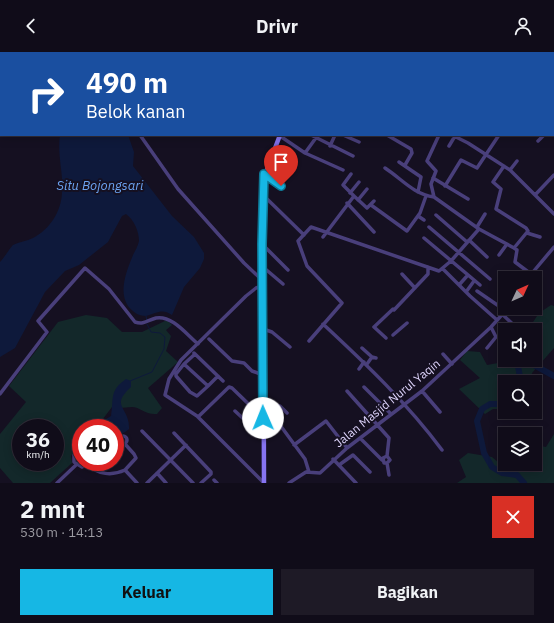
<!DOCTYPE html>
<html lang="id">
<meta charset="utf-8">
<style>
:root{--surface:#100c19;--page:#1e1a26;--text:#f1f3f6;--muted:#9c9ba2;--line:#302c38;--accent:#16b7e4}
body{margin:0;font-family:"IBM Plex Sans",sans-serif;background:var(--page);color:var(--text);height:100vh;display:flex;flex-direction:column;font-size:15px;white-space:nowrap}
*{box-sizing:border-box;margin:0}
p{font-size:13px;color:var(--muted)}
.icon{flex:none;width:22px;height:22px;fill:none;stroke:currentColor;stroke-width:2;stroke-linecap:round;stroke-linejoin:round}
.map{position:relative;height:431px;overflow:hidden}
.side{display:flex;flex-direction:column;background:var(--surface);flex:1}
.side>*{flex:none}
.hud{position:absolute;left:0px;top:0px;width:554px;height:84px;box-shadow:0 2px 10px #0003,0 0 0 1px var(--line);background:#1a4fa0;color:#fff;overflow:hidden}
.needle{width:26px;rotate:46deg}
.tools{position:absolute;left:498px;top:219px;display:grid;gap:8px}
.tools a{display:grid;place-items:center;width:44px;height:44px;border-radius:0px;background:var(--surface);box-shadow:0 2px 10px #0003,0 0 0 1px var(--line);font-size:20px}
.speed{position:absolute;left:12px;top:367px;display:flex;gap:8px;font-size:20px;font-weight:700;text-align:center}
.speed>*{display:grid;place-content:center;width:52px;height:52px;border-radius:50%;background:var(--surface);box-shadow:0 2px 10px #0003,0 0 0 1px var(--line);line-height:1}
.speed small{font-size:10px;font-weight:400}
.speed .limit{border:6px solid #d22;background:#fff;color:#111}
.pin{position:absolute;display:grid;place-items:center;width:34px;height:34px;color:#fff;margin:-41px -17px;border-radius:50% 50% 50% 0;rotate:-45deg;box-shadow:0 0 4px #0007}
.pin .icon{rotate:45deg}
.me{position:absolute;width:44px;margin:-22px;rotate:359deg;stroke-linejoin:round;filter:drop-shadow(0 0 3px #0008)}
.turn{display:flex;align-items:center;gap:14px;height:84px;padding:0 20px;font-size:18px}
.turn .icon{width:52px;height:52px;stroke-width:2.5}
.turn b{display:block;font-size:28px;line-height:34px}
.round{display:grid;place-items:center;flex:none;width:42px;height:42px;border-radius:0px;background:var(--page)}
.headline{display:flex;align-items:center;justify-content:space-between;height:68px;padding:0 20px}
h1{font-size:24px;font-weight:800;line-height:30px}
.cta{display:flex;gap:8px;margin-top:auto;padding:8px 20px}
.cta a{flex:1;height:46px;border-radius:0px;background:var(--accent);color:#111;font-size:16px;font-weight:800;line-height:46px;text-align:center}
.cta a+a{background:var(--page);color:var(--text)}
header{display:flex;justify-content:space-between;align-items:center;height:52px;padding:0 20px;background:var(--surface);font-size:18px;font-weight:800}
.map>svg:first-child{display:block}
</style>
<header><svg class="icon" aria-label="back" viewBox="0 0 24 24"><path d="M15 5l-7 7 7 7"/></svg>Drivr<svg class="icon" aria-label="person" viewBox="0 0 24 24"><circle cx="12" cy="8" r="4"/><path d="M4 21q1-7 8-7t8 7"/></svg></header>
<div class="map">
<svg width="554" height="431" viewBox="0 0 554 431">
<rect width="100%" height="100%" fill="#151021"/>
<path fill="#13282a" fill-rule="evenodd" d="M551,253L554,254V296L532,321L531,330H505V357H493L485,362L459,337L480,326L460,308L467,299L480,300L487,313L498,311L504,305L499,301L505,287V308H535V282L538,280L531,273L539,261Z
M86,263L107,266L122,280H142L167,268L172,273L166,278L171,284L166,299L178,310L148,336L162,356L157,362C145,363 140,355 132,355C125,355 120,357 112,355L96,376H81V391L71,404L72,411L50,431H13L0,416V382L26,350L9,334L58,270ZM21,376H55V410H21Z
M554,382V431H457L466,425L459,408L468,401L492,405L505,416H522L524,412H535V393L546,395Z"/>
<path fill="#0e193b" d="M60,83H128L134,100L133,114L172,164L194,185L204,201V207L200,216L184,235L172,263C162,256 157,261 146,264C138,264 133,260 128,254C118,239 127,218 133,203C135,199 138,194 139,189C139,179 134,168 126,162L122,164L108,190L79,213L65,219L45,240L15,296L0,305V210C4,206 10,196 13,193C19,190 27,189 33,186C50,177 61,160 62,141C64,123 57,104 60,83Z
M126,327L131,329V335C109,355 130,355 129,377C124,381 121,383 115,383V376H92L111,364C114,346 109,339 126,327Z"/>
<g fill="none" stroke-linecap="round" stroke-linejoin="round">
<path stroke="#0e193b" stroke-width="1" d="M146,264L147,269
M130,329L152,320L164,297L165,285L160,281L151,280L147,272"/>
<path stroke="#0e193b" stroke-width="6" d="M519,308L517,309L521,330
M525,308L554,324
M505,352H490L482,357L477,369L484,401L492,415L502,421L517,423L524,431"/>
<path stroke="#493f7b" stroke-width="3.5" d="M114,0V1
M155,0L156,1
M176,0L177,1
M454,0L456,1
M524,0V1
M122,1L123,0
M127,1L128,0
M315,1L316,0
M319,1L320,0
M338,1V0
M410,1L411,0
M425,1L426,0
M436,1L437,0
M0,67L1,68
M553,72L554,71
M0,80L1,79
M140,83L178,137L244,211L262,228
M311,83L353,104
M343,83L359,90
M387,83L411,97L412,101L405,113
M452,83L468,91L510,118L554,162
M280,84L305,101L343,118
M538,89L544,83
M330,94L335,83
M449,94L455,84
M305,101L318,83
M399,110L421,125L418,140
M504,114L493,130L501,137L496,157L526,176L528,179L514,196
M385,116C402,127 413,142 434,145L479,177L514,196L517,198L515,210L531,222
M510,118L517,109
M265,122L281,134
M351,122L343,133L354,144
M433,126L468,147
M445,134L461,108L477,116L499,83
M350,141L359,130
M535,143L554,123
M264,144L304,183
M434,145L431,132L436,119L427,109L439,83
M358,148L367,137
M347,151L374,180
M371,153L407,179L420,161L426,144
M436,163L467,190
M418,164L424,168
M429,175L490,227
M477,175L485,162
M527,181L540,185
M323,185L354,144L367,156L374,149
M424,186L480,233
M469,188L487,205
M263,193L288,218
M499,203L507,192
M263,215L283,232
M443,217L470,244L497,268
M402,222L415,236
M528,226L554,195
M459,233L467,224
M262,234L256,236L246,244L181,308L169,327L165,343L197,364L264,431
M477,239L506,259
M466,240L474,229
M394,258L428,222V215
M502,262L519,278
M323,272C366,312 407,351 442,398
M263,277L272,280L290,295
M393,283L407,271
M386,286L374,275L393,257
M209,287L232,309L244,311L252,319L263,323
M309,289L342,251L307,214L298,189L311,175L439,219L451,209L479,177
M362,296L372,305
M487,296L496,285L491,275
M194,301L223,329
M195,302L184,312L208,334L218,324
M443,302L452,312
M184,312L176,322V324L190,340L197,344L208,334
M367,312L372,305L376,306
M359,317L364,310
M364,335L391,362
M347,339L389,386L387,404L390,408L387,411H384L383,406L387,404
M422,339L440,360
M0,342L47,280L38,269L85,216L109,237L135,270C144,273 148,268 156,266C172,263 187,283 198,292
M262,351L280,354L287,361
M235,359L263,385
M198,365L229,335L232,336L263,366
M263,372L280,373L305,407L309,420
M142,379L193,431
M174,381L211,420V422L201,431
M119 388a4 4 0 1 1 8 0a4 4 0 1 1-8 0Z
M361,387L382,408
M125,392L134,402L136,406L125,418
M294,393L326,369L347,396
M81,399L74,403V410L82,415L89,410
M333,407L356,431
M387,411L389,423
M88,412C98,423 112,424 125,418L137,431
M339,413L353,403L370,420
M157,421L166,431
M214,428L217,431
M57,431L76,413
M147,431L186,393
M289,431L306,420L320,421L347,396L422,339L491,275L508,256"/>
<path stroke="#8674f1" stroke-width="4.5" d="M264,431L263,128L280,83"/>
</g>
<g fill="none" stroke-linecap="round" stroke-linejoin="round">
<g stroke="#0e7794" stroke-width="10">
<path id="route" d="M263,366L262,192L264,122L281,134"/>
</g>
<use href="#route" stroke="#16b7e4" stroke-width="7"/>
</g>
<g text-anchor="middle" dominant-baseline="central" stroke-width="4" stroke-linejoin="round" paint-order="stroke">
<g font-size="12" fill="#ddd3fb" stroke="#151021">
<text transform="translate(387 351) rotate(-39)">Jalan Masjid Nurul Yaqin</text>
</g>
<g font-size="13" font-style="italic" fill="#6ca3f1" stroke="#151021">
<text x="100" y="133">Situ Bojongsari</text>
</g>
</g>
</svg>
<div class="tools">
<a><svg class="needle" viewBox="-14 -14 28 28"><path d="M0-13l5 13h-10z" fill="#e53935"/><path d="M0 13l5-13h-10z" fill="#9c9ba2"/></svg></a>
<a><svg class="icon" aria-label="sound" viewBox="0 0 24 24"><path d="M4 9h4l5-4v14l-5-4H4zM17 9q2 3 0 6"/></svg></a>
<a><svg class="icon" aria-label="search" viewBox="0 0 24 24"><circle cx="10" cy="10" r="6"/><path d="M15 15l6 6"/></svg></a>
<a><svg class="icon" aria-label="layers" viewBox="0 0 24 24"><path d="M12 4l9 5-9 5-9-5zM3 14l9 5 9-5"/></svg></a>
</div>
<div class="speed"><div>36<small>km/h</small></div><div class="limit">40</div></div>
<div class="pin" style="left:281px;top:134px;background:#d93025"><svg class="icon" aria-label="arrive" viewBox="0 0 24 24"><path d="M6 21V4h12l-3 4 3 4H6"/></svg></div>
<svg class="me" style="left:263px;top:366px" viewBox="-20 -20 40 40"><circle r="19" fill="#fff"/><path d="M0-13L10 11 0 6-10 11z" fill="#16b7e4"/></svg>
<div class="hud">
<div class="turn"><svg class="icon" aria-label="right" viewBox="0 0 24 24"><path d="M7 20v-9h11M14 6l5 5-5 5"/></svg><div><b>490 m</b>Belok kanan</div></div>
</div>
</div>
<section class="side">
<div class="headline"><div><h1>2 mnt</h1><p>530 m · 14:13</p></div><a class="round" style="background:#d93025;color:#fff"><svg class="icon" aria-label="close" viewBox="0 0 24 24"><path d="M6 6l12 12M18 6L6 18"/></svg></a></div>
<div class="cta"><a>Keluar</a><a>Bagikan</a></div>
</section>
